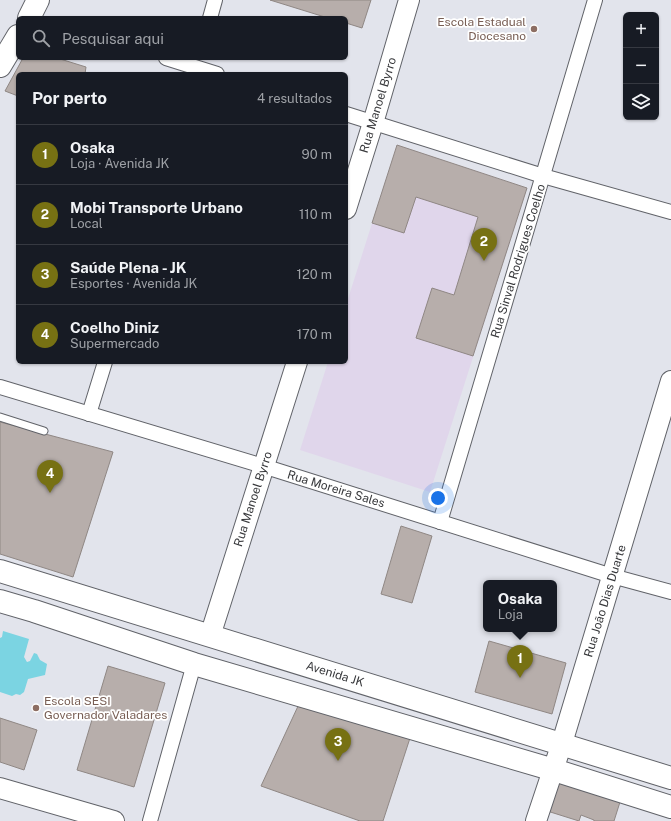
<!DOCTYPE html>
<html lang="pt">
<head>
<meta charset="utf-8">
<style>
  :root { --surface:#171b24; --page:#20242c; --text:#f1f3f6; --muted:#9ea1a6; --line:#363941; --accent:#777113 }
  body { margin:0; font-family:"Public Sans",sans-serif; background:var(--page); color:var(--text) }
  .controls { position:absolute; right:12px; top:12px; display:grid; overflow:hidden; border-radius:6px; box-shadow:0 1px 3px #0004 }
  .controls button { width:36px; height:36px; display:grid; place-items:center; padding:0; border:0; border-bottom:1px solid var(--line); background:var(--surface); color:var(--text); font:20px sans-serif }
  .you { position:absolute; left:438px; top:498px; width:14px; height:14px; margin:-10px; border:3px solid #fff; border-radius:50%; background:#1a73e8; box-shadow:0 0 0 6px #1a73e833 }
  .badge { display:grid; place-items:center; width:26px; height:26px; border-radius:50%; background:var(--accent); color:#fff; font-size:13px; font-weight:700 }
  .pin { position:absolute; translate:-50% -33px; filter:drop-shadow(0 1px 2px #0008) }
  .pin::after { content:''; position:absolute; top:21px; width:14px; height:12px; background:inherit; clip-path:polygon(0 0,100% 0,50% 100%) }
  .popup { position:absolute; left:483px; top:580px; width:74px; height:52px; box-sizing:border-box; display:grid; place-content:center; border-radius:6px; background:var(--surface); filter:drop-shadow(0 1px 3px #0005); font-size:13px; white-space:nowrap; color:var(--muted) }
  .popup b { font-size:15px; color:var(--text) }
  .popup::after { content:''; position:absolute; left:50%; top:100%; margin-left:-8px; border:8px solid transparent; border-top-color:var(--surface) }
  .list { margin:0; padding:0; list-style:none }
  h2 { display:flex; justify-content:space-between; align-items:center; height:52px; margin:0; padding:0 16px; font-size:17px }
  h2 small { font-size:13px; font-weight:400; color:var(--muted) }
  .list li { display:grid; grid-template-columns:26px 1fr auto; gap:12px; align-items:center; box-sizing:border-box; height:60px; padding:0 16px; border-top:1px solid var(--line) }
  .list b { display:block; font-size:15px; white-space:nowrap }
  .list p { margin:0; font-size:13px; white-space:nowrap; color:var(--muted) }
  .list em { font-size:13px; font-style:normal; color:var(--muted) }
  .icon { flex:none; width:22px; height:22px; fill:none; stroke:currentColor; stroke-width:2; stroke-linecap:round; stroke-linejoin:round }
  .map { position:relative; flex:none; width:671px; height:821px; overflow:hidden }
  .search { position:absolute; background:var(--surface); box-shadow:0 1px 3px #0004; left:16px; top:16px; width:332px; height:44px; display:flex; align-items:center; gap:10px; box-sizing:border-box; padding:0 14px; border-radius:6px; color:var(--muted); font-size:15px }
  .panel { position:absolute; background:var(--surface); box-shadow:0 1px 3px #0004; left:16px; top:72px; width:332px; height:292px; border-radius:6px }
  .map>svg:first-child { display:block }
  .industrial { fill:#e0d6eb }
  .water { fill:#7bd4e2 }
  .building { fill:#b7aeab; stroke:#8f8784 }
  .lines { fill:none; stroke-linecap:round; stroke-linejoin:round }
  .lane-casing { stroke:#616369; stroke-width:9 }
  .street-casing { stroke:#616369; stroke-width:16 }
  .secondary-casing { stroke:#616369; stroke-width:22 }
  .primary-casing { stroke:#616369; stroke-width:24 }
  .lane { stroke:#fff; stroke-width:7 }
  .street { stroke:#fff; stroke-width:14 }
  .secondary { stroke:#fff; stroke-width:20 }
  .primary { stroke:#fff; stroke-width:22 }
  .education-dot { fill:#8d6e63; stroke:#fff; stroke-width:1.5 }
  .labels { text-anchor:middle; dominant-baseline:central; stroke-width:3.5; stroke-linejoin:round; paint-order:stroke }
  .education-label { font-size:12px; fill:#785e54; stroke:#fff; text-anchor:end }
  .street-label { font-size:12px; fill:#38393c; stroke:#fff }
</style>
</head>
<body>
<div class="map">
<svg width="671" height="821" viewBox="0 0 671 821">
  <rect width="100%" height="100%" fill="#e2e4ec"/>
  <polygon class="industrial" points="397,145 527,188 430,492 300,450 328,362 346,362 346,305"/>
  <polygon class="water" points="3,631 29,639 24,657 27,662 30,661 34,653 37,654 40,660 47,664 45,675 28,679 24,692 20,695 16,694 12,696 0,692 0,638 2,637"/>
  <g class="building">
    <polygon points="270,0 371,0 362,28 346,23 346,18 328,18"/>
    <polygon points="23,58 57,58 86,67 85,74 18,74 18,96 5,91"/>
    <polygon points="397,145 527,188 473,356 416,338 432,288 454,295 478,217 416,197 404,233 372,223"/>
    <polygon points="0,422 113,452 73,577 0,554"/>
    <polygon points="401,526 432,536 412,603 381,594"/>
    <polygon points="489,641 566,663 552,714 475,692"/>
    <polygon points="108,666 165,683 134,787 77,770"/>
    <polygon points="299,704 411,735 383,821 360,821 261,786"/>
    <polygon points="0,718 37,730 24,770 0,762"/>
    <polygon points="555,773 620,802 614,821 594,821 594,820 581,815 579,821 544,810"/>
  </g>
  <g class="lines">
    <defs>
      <polyline id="lane" points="0,417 44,431"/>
      <g id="street">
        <polyline points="210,18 215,0"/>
        <polyline points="166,58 217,74"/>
        <polyline points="346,114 543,176 671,212"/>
        <polyline points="0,387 263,466 612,576 671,592"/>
        <polyline points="89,414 105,362"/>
        <polyline points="440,522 595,0"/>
        <polyline points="150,821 194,664"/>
      </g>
      <g id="secondary">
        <polyline points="346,209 373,123 409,0"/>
        <polyline points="210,636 297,362"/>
        <polyline points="0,788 114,821"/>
        <polyline points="536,821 562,743 671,381"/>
      </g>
      <g id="primary">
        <polyline points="29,18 38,0"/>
        <polyline points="0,66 18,36"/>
        <polyline points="0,571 671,778"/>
        <polyline points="0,601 34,611 194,664 554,770 671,807"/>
      </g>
    </defs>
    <use href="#lane" class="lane-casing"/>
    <use href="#street" class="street-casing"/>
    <use href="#secondary" class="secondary-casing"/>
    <use href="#primary" class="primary-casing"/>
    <use href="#lane" class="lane"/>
    <use href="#street" class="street"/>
    <use href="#secondary" class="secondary"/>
    <use href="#primary" class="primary"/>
  </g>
  <g class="education-dot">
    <circle cx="534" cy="29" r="4"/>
    <circle cx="36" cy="708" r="4"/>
  </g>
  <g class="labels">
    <g class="education-label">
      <text x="526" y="22">Escola Estadual<tspan x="526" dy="14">Diocesano</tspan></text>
      <text x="44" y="701" text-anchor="start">Escola SESI<tspan x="44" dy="14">Governador Valadares</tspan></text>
    </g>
    <g class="street-label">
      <text transform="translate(378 105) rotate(-73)">Rua Manoel Byrro</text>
      <text transform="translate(518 261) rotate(-73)">Rua Sinval Rodrigues Coelho</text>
      <text transform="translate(336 489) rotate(17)">Rua Moreira Sales</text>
      <text transform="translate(253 499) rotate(-72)">Rua Manoel Byrro</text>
      <text transform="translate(605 601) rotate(-73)">Rua João Dias Duarte</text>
      <text transform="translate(335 674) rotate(17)">Avenida JK</text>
    </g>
  </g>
</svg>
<div class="controls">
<button>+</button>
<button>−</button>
<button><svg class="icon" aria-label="layers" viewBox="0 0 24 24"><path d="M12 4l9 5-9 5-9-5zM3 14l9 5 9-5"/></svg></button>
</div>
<div class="you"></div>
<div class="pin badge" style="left:520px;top:678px">1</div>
<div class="popup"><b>Osaka</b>Loja</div>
<div class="pin badge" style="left:484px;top:261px">2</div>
<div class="pin badge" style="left:338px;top:761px">3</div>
<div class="pin badge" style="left:50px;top:493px">4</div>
<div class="search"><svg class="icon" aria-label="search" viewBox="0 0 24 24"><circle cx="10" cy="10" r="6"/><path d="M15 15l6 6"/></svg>Pesquisar aqui</div>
<section class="panel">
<h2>Por perto<small>4 resultados</small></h2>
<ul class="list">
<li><span class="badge">1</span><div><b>Osaka</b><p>Loja · Avenida JK</p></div><em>90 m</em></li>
<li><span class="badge">2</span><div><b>Mobi Transporte Urbano</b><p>Local</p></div><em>110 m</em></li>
<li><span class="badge">3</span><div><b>Saúde Plena - JK</b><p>Esportes · Avenida JK</p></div><em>120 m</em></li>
<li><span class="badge">4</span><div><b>Coelho Diniz</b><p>Supermercado</p></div><em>170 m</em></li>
</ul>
</section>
</div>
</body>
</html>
